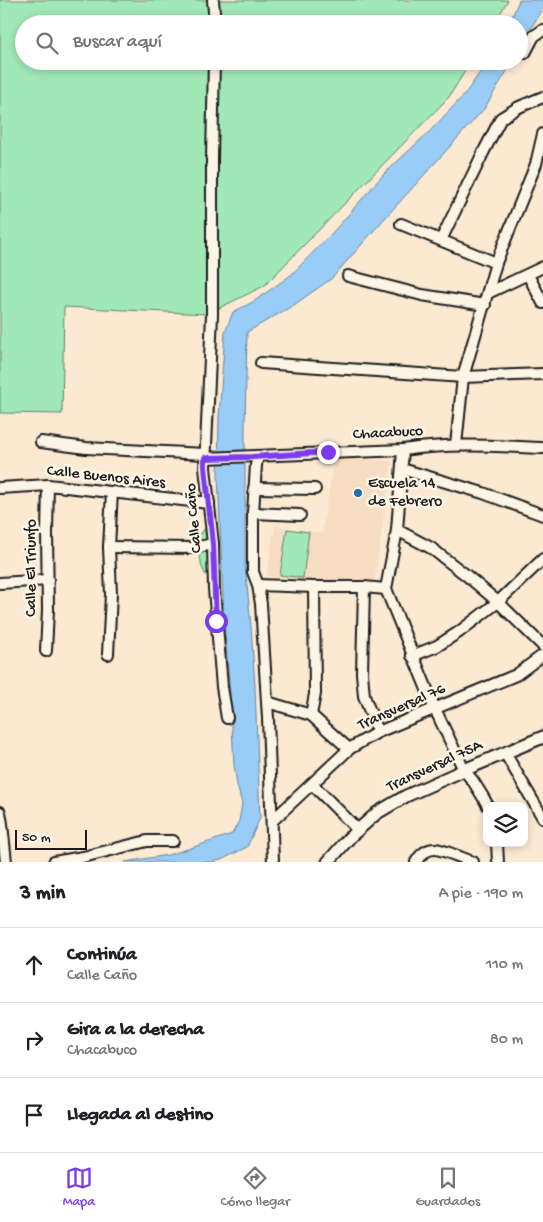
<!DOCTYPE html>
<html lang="es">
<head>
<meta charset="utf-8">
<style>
  :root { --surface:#fff; --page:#f2f2f2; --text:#202124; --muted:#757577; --line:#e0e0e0; --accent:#7c3aed }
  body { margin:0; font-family:"Gochi Hand",sans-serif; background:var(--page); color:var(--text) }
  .controls { position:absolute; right:15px; bottom:15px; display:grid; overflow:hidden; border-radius:10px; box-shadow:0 2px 8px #0003 }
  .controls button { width:45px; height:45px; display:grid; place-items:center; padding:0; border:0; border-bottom:1px solid var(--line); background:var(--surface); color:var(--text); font:25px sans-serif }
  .scale { position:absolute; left:15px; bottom:12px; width:72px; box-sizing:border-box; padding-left:5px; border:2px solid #1c1c1c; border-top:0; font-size:14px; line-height:18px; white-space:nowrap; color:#1c1c1c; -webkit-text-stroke:4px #fcf5e5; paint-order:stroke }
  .stop { position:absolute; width:15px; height:15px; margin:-11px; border:4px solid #7c3aed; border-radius:50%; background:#fff }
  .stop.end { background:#7c3aed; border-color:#fff; box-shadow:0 1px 5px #0008 }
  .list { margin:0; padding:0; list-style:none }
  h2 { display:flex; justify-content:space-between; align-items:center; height:65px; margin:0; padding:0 20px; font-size:21px }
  h2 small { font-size:16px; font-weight:400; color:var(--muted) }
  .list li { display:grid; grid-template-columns:32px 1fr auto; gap:15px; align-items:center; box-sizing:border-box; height:75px; padding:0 20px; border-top:1px solid var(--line) }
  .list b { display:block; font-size:19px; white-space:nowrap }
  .list p { margin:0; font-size:16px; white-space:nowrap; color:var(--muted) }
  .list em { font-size:16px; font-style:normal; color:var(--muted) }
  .icon { flex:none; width:28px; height:28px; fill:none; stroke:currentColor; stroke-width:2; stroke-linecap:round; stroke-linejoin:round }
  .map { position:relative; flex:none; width:543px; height:862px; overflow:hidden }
  .search { position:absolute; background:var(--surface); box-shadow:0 2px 8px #0003; left:15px; right:15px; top:15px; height:55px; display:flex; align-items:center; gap:12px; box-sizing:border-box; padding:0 18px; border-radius:28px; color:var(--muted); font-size:19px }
  .sheet { height:290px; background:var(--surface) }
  nav { display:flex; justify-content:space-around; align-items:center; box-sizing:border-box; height:70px; border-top:1px solid var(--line); background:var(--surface); font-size:14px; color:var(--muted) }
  nav a { display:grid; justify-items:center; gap:2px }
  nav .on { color:var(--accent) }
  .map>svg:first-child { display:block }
  .built { fill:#f6ddc2 }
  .green { fill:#a0e8b6; stroke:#5e8269 }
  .water { fill:#99ccf6; stroke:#67869f }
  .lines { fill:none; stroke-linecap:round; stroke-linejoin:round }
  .minor-casing { stroke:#1c1c1c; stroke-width:14 }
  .tertiary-casing { stroke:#1c1c1c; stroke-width:15 }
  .minor { stroke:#fcf5e5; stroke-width:10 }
  .tertiary { stroke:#fcf5e5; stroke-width:11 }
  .route { stroke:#7c3aed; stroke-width:6 }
  .poi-dot { fill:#1f6fb2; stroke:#fcf5e5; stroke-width:2 }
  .labels { text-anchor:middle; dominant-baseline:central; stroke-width:5; stroke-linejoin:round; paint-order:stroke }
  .street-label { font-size:16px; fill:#1c1c1c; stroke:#fcf5e5 }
  .poi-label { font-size:16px; fill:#1c1c1c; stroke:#fcf5e5; text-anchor:start }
</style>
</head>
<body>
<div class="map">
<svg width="543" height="862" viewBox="0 0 543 862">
  <rect width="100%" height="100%" fill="#fbe9d2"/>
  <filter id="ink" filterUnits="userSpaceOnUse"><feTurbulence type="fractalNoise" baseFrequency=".02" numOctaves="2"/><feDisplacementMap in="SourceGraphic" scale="10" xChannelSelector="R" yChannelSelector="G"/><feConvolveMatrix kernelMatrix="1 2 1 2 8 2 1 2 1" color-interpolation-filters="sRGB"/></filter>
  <g filter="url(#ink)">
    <polygon class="built" points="334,458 392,461 374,584 301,582 267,576 275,526 322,533"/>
    <g class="green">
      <polygon points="0,0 508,0 494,24 24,24 24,61 471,61 449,97 264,286 207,314 64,307 62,414 0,413"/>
      <polygon points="205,528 208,528 206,535 210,541 190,545 191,542 191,536 202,533"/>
      <polygon points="287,529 309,532 303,578 280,575"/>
      <polygon points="197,549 210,549 210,570 207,574 205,574 201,565 201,561"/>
    </g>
    <g class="water">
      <polygon points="519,0 543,0 543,7 519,50 519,24 509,24"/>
      <polygon points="488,61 513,61 484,109 385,218 332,278 294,305 247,332 245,426 245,565 251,626 255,687 260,818 247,847 221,860 211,862 125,862 168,855 191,848 232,834 239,821 242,804 237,785 234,765 231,707 224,621 218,475 219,417 225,332 233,312 253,302 291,275 334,231 383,175 431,130 465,94"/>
    </g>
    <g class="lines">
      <defs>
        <g id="minor">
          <polyline points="213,0 215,24"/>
          <polyline points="525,53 534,36 543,30"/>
          <polyline points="214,61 212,159 212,315 205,467 213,544 214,589 222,687 227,718"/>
          <polyline points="401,224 496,263"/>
          <polyline points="441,240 484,151 501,118 519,107 543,97"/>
          <polyline points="528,275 543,303"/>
          <polyline points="348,276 422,295 485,305"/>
          <polyline points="488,293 543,267"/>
          <polyline points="261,363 463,377 543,374"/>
          <polyline points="41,442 86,448 205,454"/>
          <polyline points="456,445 463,377 496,263 536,164 543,134"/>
          <polyline points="403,450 397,530 386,589 435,709 464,770 473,781 483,797 488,806"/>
          <polyline points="258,456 256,465 253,513 253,572 258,585 261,604 268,718 273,862"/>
          <path d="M205 458 403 450C450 443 496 446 543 448"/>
          <polyline points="402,469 483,493 543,515"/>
          <polyline points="0,488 48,485 209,503"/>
          <polyline points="254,488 315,489"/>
          <polyline points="253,513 300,515"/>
          <polyline points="397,530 431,548 466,575 498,602 543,646"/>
          <polyline points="109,547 194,548 213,544"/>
          <polyline points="0,583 48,580"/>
          <polyline points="258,585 314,587 364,587 386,589"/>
          <polyline points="364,587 362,673 364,696 378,732"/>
          <polyline points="46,651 48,610 47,533 48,485"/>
          <polyline points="108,654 111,594 109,547 112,492"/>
          <polyline points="412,656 437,646 459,632 498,602 543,559"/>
          <polyline points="267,702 311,715 349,749"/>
          <polyline points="311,715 315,694 314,587"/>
          <polyline points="505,753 543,818"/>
          <polyline points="312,784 358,830"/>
          <polyline points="0,812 2,824 6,862"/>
          <polyline points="272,821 349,749 378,732 516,675 543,655"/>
          <polyline points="497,843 498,862"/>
          <polyline points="54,862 83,857 147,841 173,841"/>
          <path d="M416 862C420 855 426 849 435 849 442 849 464 859 473 862"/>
        </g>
        <polyline id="tertiary" points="328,862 350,837 377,813 406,796 464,770 543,737"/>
      </defs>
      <use href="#minor" class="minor-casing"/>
      <use href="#tertiary" class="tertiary-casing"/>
      <use href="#minor" class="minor"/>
      <use href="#tertiary" class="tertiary"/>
    </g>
  </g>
  <g class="lines" filter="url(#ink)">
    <polyline class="route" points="216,621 213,544 205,467 205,458 252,457 328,452"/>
  </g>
  <circle class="poi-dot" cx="358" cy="493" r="5"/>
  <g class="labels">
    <g class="street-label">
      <text transform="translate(388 434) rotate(-3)">Chacabuco</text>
      <text transform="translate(106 478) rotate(6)">Calle Buenos Aires</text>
      <text transform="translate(195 518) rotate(-95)">Calle Caño</text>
      <text transform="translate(32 568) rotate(-90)">Calle El Triunfo</text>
      <text transform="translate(402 708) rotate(-24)">Transversal 76</text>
      <text transform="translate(435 767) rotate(-25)">Transversal 75A</text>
    </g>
    <g class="poi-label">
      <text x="368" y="484">Escuela 14<tspan x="368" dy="18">de Febrero</tspan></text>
    </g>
  </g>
</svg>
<div class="controls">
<button><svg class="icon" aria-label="layers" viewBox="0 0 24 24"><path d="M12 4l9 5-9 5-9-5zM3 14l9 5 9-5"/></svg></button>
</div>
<div class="scale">50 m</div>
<div class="stop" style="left:216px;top:621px"></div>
<div class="stop end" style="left:328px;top:452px"></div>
<div class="search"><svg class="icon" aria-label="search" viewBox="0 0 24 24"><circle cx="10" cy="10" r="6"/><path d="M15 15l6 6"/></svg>Buscar aquí</div>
</div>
<section class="sheet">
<h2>3 min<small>A pie · 190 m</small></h2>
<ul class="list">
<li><svg class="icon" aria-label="ahead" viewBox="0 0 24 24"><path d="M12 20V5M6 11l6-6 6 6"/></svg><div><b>Continúa</b><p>Calle Caño</p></div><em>110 m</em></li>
<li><svg class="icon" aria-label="right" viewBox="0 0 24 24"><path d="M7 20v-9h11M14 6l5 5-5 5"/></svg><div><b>Gira a la derecha</b><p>Chacabuco</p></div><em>80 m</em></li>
<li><svg class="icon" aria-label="arrive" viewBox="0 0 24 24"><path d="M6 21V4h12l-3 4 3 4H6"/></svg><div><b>Llegada al destino</b></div></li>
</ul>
</section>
<nav>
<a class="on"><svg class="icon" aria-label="map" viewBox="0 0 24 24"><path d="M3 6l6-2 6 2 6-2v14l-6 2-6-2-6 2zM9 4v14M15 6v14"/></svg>Mapa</a>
<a><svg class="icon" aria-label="directions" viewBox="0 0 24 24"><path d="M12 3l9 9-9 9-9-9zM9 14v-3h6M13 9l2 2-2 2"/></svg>Cómo llegar</a>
<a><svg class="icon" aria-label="saved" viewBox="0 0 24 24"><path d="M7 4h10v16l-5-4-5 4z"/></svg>Guardados</a>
</nav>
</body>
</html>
